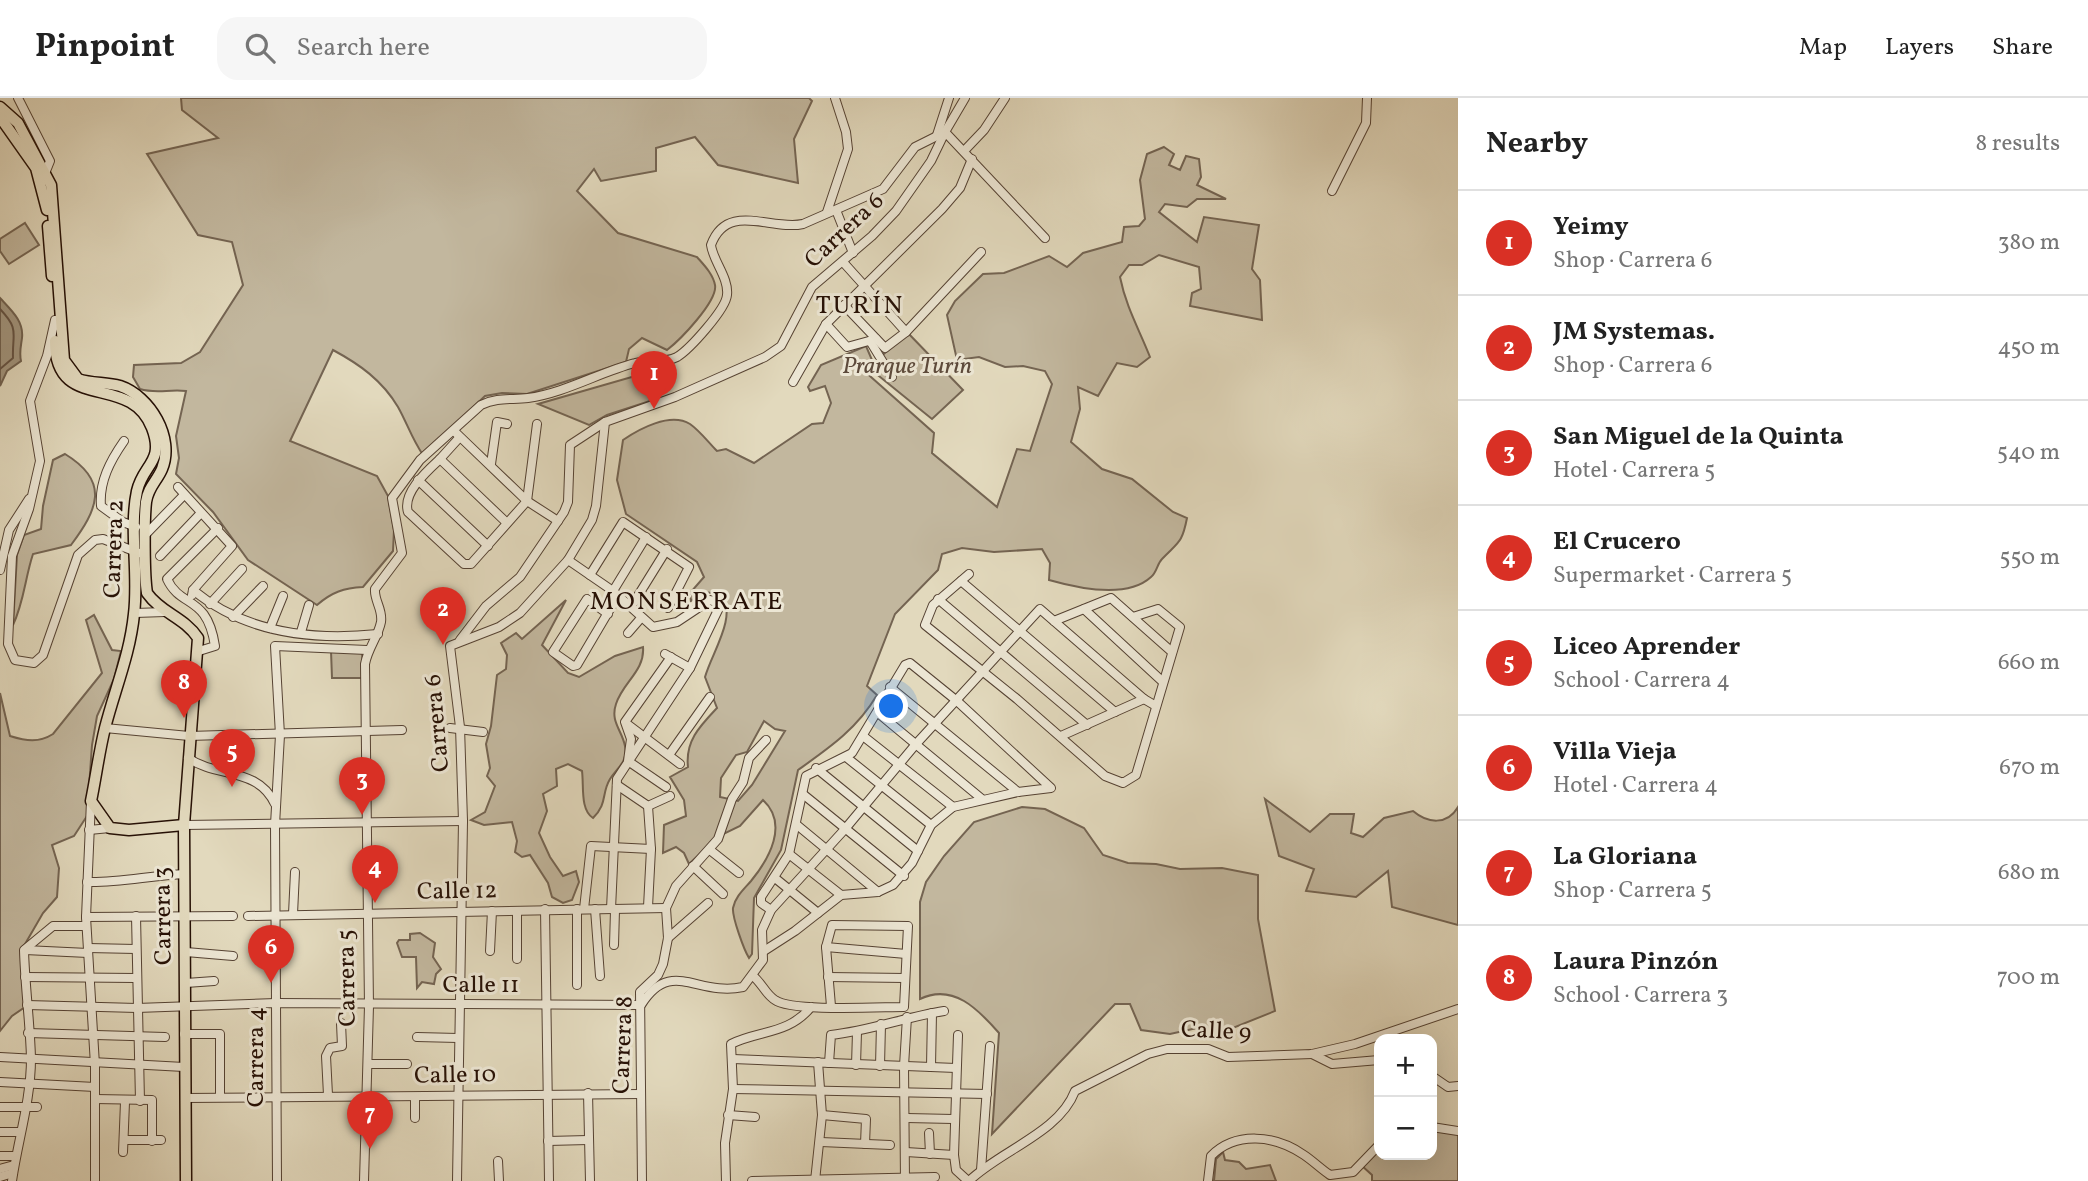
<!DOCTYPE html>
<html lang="en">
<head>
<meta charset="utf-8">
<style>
  :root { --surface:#fff; --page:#f6f6f6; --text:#222; --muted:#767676; --line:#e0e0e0; --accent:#d93025 }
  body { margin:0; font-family:Vollkorn,serif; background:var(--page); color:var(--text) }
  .controls { position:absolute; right:21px; bottom:21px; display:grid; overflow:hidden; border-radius:14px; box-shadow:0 7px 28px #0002 }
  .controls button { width:63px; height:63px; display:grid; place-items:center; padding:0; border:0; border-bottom:2px solid var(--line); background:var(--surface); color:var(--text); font:35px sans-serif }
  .you { position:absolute; left:892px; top:609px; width:24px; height:24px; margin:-18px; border:5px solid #fff; border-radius:50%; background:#1a73e8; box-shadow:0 0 0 10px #1a73e833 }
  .badge { display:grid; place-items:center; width:46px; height:46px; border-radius:50%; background:var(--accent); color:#fff; font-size:23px; font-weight:700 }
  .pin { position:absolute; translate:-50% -58px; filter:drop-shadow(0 2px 4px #0008) }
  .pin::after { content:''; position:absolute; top:37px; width:24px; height:21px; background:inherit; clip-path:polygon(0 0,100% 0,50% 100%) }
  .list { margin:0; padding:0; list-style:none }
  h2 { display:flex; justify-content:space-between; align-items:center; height:91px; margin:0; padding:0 28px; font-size:30px }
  h2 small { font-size:23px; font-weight:400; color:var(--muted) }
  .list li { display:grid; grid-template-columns:46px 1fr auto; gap:21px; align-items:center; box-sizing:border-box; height:105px; padding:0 28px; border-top:2px solid var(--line) }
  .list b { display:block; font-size:26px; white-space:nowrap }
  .list p { margin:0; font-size:23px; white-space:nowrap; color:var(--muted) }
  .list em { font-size:23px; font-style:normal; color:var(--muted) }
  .icon { flex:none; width:38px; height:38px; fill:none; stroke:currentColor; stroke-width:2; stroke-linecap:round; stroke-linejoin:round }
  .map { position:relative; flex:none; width:1458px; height:1083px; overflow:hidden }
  header { display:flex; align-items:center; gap:42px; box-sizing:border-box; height:98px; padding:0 35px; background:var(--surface); border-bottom:2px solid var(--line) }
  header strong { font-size:33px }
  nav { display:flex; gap:38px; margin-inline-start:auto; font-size:24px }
  .search { width:490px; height:63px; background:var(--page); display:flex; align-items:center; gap:18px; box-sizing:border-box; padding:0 24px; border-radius:21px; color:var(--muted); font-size:26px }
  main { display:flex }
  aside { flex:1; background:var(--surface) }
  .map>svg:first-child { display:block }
  .green { fill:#c2b79e; stroke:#746452; stroke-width:2; fill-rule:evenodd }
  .water { fill:#a2957e; stroke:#70604e; stroke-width:2 }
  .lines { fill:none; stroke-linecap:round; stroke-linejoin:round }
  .shore { stroke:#645242; stroke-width:2 }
  .minor-casing { stroke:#554233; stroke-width:10 }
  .major-casing { stroke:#261005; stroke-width:13 }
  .minor { stroke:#ece6d4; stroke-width:8 }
  .major { stroke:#e2d9bd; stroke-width:10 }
  .labels { text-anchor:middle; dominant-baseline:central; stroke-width:6; stroke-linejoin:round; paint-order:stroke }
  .street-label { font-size:24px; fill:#261005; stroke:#ece6d4 }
  .park-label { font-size:24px; font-style:italic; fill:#5d4a3b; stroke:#ece6d4 }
  .neighbourhood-label { font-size:26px; letter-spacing:2px; fill:#261005; stroke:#ece6d4 }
</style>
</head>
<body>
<header>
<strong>Pinpoint</strong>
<div class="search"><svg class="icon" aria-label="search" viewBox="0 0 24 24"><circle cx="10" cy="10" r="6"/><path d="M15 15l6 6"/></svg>Search here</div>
<nav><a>Map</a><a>Layers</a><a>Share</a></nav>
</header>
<main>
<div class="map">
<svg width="1458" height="1083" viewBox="0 0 1458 1083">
  <rect width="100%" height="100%" fill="#e2d9bd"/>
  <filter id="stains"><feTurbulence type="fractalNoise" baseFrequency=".00286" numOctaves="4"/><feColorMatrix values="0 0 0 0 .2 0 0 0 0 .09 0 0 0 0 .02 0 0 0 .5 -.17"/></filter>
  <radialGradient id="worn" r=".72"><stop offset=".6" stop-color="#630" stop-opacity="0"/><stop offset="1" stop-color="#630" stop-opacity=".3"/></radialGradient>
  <g class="green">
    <path d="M181 0H809L812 3 794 41 798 85 718 67 695 39 656 50V73L601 83 594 71 577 93 618 135 697 159C704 167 713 176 715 187 718 203 680 242 667 252L642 240 629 251 626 264 527 296 502 295 485 298 423 357C412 341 407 325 398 309 382 282 359 266 333 252L290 343 377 378 388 398 394 432 393 453 363 489C344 490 332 494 317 507L248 462 213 414 176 376 179 360 176 338 186 293C169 291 156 296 140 291L133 279 134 267 181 265 200 254 243 187 232 144 198 137 147 56 218 40 182 12Z"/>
    <path d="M1164 49 1174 56 1169 67 1180 72 1186 58 1199 61 1201 79 1197 87 1226 101H1197L1187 109 1165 106 1159 114 1197 144 1204 119 1259 127 1252 171 1260 182 1262 222 1190 208 1192 195 1201 191 1199 169 1159 157 1142 167H1129L1120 179C1126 209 1139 231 1150 259L1137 269 1117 265 1098 298 1078 289 1080 311 1071 344 1102 371 1132 381 1173 414 1187 420C1182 446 1178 444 1162 461 1157 466 1157 474 1151 479 1127 501 1077 490 1049 482L1050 465 1042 451 994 454 962 450 942 456 938 472 895 516 867 588 877 597C857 631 829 650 798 672L781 752 754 800 752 856 749 860C744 852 732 819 733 810 735 799 744 791 751 783 769 761 789 726 763 702L740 728 719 738 689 766 684 755 676 749 663 755 664 727 686 718 684 702 670 679 688 669C685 643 700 628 717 610L705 579C712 554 737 520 722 496L703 494 691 503 690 495 704 479 697 464 626 416 617 382 623 342C639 331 670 314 690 326 700 333 709 345 717 353L726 351 754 365 812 326 823 325 831 305 825 288 810 293 808 289 821 267 866 248 872 262 862 271 934 335 932 355 997 409 1017 351 1030 353 1052 286 1045 273 1023 268 1005 269 979 259 957 262 947 217 955 203 983 176 1004 175 1049 158 1067 169 1083 155 1122 144 1124 129 1139 128 1145 121 1140 82 1147 56ZM764 623 775 631 785 633 752 687 738 703 720 699 721 680 736 657 747 654Z"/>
    <polygon points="25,125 39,147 9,166 0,153 0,141"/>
    <polygon points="907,234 963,292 932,321 869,270"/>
    <polygon points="649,274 661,277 649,289 650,303 607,317 589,327 538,306"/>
    <path d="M65 356C111 384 97 412 71 447L33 456C25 480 24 504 13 527L17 457 24 437 41 431 43 408 53 362Z"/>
    <path d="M566 502 542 547 568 575 579 579 615 558 643 549C645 573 623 584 616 606 610 624 622 632 625 648 628 664 617 670 610 681 601 696 608 705 593 720 580 712 584 688 582 673L568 666 556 671 557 688 543 696 547 713 539 735 550 759 563 778 576 773 579 784 572 802 563 805 552 799 548 785 530 757 522 759 515 754 517 743 512 724 484 727 471 722 485 714 495 688 487 678 490 670 486 646 491 628 497 577 506 571 507 557 501 545 516 535 522 541Z"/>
    <path d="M94 517 112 552 121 553 114 581 97 618 92 647 87 718 74 738 52 747 59 770 57 799 43 815 21 853 25 909 12 918 0 933V595L10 638C26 643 39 645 53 636L102 575 86 522Z"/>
    <polygon points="331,553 362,553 363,580 332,580"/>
    <path d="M1265 701 1310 734 1330 716H1354L1351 735 1363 739 1384 720 1413 713C1427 725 1447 728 1458 709V827L1392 809 1388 773 1356 799 1306 793 1314 771 1279 758Z"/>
    <path d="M1022 709 1045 711 1084 730 1103 757 1128 765 1156 766 1180 771 1222 770 1258 777V821L1275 913 1213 938 1197 930 1170 936 1141 932 1130 906H1115L992 1036 999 935C978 911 953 885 920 901V804L926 784 944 758 974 724Z"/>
    <polygon points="420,835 435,845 433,859 441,871 436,876 434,886 422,884 417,890 416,859 402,859 397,845 399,842 410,842 410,836"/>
    <polygon points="1432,1032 1458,1036 1458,1083 1372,1083 1372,1077 1361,1067 1379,1050 1379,1057 1432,1057"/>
    <polygon points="1223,1054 1225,1062 1239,1064 1246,1071 1270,1067 1276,1083 1214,1083 1216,1061"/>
  </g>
  <path class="water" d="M0 200C11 212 24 223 22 240 21 248 19 254 21 263L7 273 0 288Z"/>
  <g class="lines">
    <path class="shore" d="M0 211C20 232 12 235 13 260L0 271"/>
    <defs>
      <g id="minor">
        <polyline points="18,0 50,63 46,73"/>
        <polyline points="937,37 949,0"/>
        <polyline points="964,53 984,32 1005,0"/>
        <polyline points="1332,93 1366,25 1367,0"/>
        <polyline points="836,112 853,155"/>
        <polyline points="827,114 848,51 846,34 835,0"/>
        <polyline points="843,164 906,234"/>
        <polyline points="844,207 885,250 906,234 981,154"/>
        <polyline points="55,222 47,258 30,303 40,363 29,411 12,458 8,546 15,562 34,565 43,557 78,457 95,442 103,441 139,455"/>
        <polyline points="826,226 847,249 876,241"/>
        <polyline points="870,243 892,279"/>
        <polyline points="793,284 826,226 942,111 960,90 972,61"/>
        <polyline points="454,333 527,403 558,423"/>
        <path d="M124 343C110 363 99 384 101 408L123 424 136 429"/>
        <polyline points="440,361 459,340"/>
        <polyline points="491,366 497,324 507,326"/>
        <polyline points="418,382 488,448"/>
        <polyline points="178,389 232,448 193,492 192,497"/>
        <path d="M507 425 440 361C427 373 402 395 408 414L464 466H471L527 403 537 326"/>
        <polyline points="147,435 184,397"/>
        <polyline points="160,458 200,416"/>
        <polyline points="568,462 613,493 653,529 677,524 710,502 718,505 718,512 690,570 617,681 611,811"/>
        <polyline points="0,472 9,432 29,401"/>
        <polyline points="969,476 933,507 925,527 1017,601 1105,678 1123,685 1136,677 1180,529 1158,511 1133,519"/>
        <polyline points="590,477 623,424 689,469 668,510"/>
        <polyline points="961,483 1115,614"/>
        <path d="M193 492C245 535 311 543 378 536"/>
        <polyline points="938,501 1087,627"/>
        <polyline points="210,506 242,471"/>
        <polyline points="631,509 667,451"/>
        <polyline points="1084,511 1163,584"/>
        <polyline points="135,515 165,514"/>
        <polyline points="608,516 587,501 553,554 573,568 577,567 613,506 613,493 646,439"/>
        <polyline points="233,519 263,488"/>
        <polyline points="1054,523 1111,500 1172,554"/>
        <polyline points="270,530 283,498"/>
        <polyline points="301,534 309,507"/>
        <polyline points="628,535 641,520"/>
        <polyline points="460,542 486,508 520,479 564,414 568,404 570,347 605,324"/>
        <path d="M199 553 215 548C207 496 181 511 167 481L218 430"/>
        <polyline points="665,556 690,570"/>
        <polyline points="890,589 1018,694"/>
        <polyline points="878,615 982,701"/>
        <polyline points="627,626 680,666"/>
        <polyline points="105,630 189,638 402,632"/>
        <polyline points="450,630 483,634"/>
        <polyline points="863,638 953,709"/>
        <polyline points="1061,638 1144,601"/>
        <polyline points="669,657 710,599"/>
        <polyline points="846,659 931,727"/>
        <path d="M188 660C217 680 258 669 275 706"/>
        <polyline points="816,670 918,753"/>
        <polyline points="617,687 648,708 670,698"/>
        <polyline points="666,689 628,663 631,641 625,624 671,559"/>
        <polyline points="804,697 904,778"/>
        <polyline points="91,703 86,819 95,967 95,1083"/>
        <polyline points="648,708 651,751 648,809"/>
        <polyline points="184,727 463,723"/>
        <polyline points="797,727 878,794"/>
        <polyline points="89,732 110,730"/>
        <polyline points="710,752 739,775"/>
        <polyline points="789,756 841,797"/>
        <polyline points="693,768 723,796"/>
        <polyline points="775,780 818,815"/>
        <path d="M87 784C120 785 152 777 185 776"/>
        <polyline points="545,811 549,1083"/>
        <polyline points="584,811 591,748 651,751"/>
        <polyline points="595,811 600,878"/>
        <polyline points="517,813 517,861"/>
        <polyline points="293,816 295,774"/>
        <polyline points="136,818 140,1003"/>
        <polyline points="248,818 666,810"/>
        <polyline points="86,819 233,818"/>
        <polyline points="668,840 708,805"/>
        <polyline points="614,847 615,812"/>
        <polyline points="826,849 906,856"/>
        <polyline points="88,850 136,851"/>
        <polyline points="25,852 88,855"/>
        <polyline points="490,853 492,813"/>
        <polyline points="764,853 795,833 841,797 878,794 893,787 912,765 931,727 953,709 1018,694 1051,690 957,603 910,565 905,567 852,655 806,678 789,756 761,799 761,805 771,812"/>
        <polyline points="186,854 233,858"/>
        <path d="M753 878C762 885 766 897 775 902 791 914 880 909 904 909L908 828 832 827 826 849 831 908"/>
        <polyline points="25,879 136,880"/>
        <polyline points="828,879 905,880"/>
        <polyline points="186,885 214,883"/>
        <polyline points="577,887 577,811"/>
        <path d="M27 907 137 910 276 905 641 907C671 859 697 899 743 889L763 862 762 832 771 812 845 731 916 646 1040 511 1144 601 1156 608"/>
        <polyline points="28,935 165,939"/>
        <polyline points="184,936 220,936 220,999"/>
        <polyline points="958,937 954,1057 956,1072 968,1083"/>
        <polyline points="417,939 458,940"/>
        <polyline points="1312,956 1332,966 1379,962"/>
        <polyline points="0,959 184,969"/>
        <polyline points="733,961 956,970"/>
        <path d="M829 965 831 937C869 933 906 919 944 913"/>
        <polyline points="368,966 407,966"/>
        <polyline points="856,967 857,934"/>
        <polyline points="880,968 881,926"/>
        <polyline points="931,969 932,915"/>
        <polyline points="1432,978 1448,989 1458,988"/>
        <polyline points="0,984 95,989"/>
        <polyline points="733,991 987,996"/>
        <polyline points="588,995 590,1083"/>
        <polyline points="328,997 326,958 330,950 342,948 341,925"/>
        <polyline points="185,1000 641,996"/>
        <polyline points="95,1001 152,1002 152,1043"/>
        <polyline points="0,1009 37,1009"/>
        <polyline points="728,1017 755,1019"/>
        <polyline points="822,1017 866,1021 865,1046"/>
        <polyline points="415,1020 415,999"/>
        <polyline points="907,1020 953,1021"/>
        <polyline points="1432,1029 1458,1033"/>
        <polyline points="0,1034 19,1034"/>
        <polyline points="929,1035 930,1056"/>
        <polyline points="124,1042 161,1042"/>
        <polyline points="548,1043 588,1042"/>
        <polyline points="821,1044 890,1047"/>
        <polyline points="123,1054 125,1004"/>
        <polyline points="906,1054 954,1057"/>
        <polyline points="0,1058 14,1058"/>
        <polyline points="498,1063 499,1083"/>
        <polyline points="0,1071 14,1067"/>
        <polyline points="981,1072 990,948"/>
        <polyline points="0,1079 13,1075"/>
        <path d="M12 1083C18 1042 31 1002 31 960 30 924 25 888 24 852L53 828H86"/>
        <polyline points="277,1083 275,727 280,637 275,548 367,552"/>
        <path d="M364 1083 369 908 365 566C368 550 378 539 381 524 383 511 374 503 375 491L402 455 392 400 420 362 481 307C497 299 512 302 528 300 565 295 600 274 635 265 649 261 664 266 677 259 690 251 726 211 727 197 729 180 713 163 711 147 727 103 771 133 803 126L883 91 915 49 945 34 965 0"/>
        <polyline points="457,1083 463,723 460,629 450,548 499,529 520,515 568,462 592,422 596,408 605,324 675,299 765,259 781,248 812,189 872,138 896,113 931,63 945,34 1045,140"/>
        <polyline points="642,1083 640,894 658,877 663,866 668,840 666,810 676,788 718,741 732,701 743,684 749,660 766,642"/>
        <path d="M726 1083 725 1045 733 991 731 946C759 932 788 937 811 909"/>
        <polyline points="752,1083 935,1079"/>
        <polyline points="815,1083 822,1017 818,964"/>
        <polyline points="905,1083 904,968 907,919"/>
        <path d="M969 1083C1001 1052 1059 1035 1075 993L1148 956 1167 951H1208L1228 959 1312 956 1355 946 1458 911"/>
        <path d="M1208 1083 1211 1058C1236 1033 1275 1037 1304 1057 1313 1063 1321 1071 1330 1077L1353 1074 1379 1047"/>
      </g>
      <g id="major">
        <path d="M0 9 18 25 51 87 64 262 78 281C92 286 106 284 120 288 150 298 175 340 162 371 157 383 148 389 146 404 144 422 144 477 147 495 161 515 184 519 198 540L184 727 186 1083"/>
        <polyline points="0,19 36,70 47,112"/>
        <polyline points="48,128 52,178"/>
        <path d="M55 243C55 317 130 273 152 330 165 364 143 366 137 393 129 431 139 477 134 516 130 556 115 591 105 630 99 654 96 679 91 703L110 730 129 732 184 727"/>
      </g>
    </defs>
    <use href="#minor" class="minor-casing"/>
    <use href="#major" class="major-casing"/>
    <use href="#minor" class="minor"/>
    <use href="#major" class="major"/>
  </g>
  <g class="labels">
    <g class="street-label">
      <text transform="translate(845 133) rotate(-43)">Carrera 6</text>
      <text transform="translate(115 451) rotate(-88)">Carrera 2</text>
      <text transform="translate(438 625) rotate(-95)">Carrera 6</text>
      <text transform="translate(457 794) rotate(-1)">Calle 12</text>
      <text transform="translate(164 818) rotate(-91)">Carrera 3</text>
      <text transform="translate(348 880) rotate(-91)">Carrera 5</text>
      <text x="481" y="888">Calle 11</text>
      <text transform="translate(1216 934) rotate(3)">Calle 9</text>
      <text transform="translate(624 947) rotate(-88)">Carrera 8</text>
      <text transform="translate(257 959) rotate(-90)">Carrera 4</text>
      <text transform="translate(455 978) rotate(-1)">Calle 10</text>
    </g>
    <g class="park-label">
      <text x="907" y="269">Prarque Turín</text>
    </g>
    <g class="neighbourhood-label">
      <text x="860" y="208">TURÍN</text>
      <text x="687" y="504">MONSERRATE</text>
    </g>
  </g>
  <rect width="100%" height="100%" filter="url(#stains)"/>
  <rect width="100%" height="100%" fill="url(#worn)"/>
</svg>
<div class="controls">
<button>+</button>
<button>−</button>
</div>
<div class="you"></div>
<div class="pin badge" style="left:654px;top:311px">1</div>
<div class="pin badge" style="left:443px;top:547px">2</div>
<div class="pin badge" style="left:362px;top:717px">3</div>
<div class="pin badge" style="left:375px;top:805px">4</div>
<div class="pin badge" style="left:232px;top:689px">5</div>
<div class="pin badge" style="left:271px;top:885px">6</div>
<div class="pin badge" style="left:370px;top:1051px">7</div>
<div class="pin badge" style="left:184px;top:620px">8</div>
</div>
<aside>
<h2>Nearby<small>8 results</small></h2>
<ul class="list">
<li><span class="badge">1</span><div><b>Yeimy</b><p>Shop · Carrera 6</p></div><em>380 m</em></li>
<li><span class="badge">2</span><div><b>JM Systemas.</b><p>Shop · Carrera 6</p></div><em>450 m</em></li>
<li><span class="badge">3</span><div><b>San Miguel de la Quinta</b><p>Hotel · Carrera 5</p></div><em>540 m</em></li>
<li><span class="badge">4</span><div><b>El Crucero</b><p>Supermarket · Carrera 5</p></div><em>550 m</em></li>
<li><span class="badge">5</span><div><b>Liceo Aprender</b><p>School · Carrera 4</p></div><em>660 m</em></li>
<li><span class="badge">6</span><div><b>Villa Vieja</b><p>Hotel · Carrera 4</p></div><em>670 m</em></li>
<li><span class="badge">7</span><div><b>La Gloriana</b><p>Shop · Carrera 5</p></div><em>680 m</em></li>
<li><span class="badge">8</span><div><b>Laura Pinzón</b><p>School · Carrera 3</p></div><em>700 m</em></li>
</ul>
</aside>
</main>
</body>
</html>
